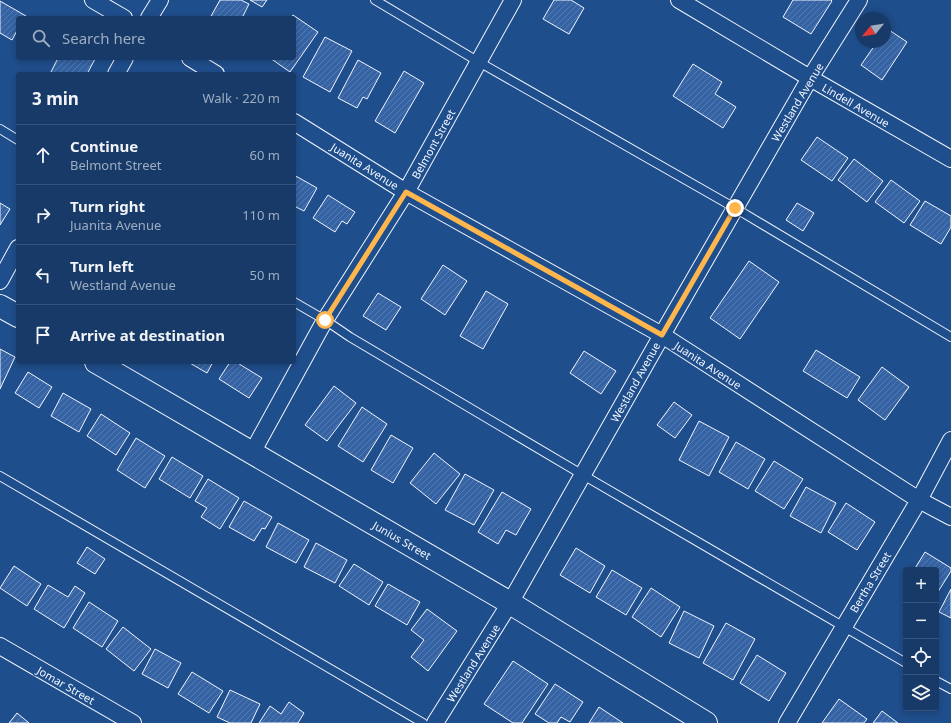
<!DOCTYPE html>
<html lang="en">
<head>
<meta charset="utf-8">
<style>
  :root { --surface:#173a69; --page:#20416f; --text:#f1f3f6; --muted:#9eadc0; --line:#36547d }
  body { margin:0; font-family:"Noto Sans",sans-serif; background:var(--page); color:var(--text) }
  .controls { position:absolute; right:12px; bottom:12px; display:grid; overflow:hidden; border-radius:4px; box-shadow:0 2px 6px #0003 }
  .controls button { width:36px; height:36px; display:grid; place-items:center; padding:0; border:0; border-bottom:1px solid var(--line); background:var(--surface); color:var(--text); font:20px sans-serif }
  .compass { position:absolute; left:855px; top:12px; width:36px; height:36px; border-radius:50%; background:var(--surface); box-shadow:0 2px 6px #0003; rotate:240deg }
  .stop { position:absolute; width:12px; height:12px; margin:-9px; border:3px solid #ffb74d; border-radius:50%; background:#fff }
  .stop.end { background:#ffb74d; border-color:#fff; box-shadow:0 1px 4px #0008 }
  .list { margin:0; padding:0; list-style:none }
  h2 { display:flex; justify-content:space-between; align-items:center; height:52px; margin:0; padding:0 16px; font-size:17px }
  h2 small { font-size:13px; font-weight:400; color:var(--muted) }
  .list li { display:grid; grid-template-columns:26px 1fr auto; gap:12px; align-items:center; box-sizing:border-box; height:60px; padding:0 16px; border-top:1px solid var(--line) }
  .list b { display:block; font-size:15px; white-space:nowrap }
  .list p { margin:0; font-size:13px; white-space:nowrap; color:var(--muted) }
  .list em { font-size:13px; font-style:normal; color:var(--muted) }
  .icon { flex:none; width:22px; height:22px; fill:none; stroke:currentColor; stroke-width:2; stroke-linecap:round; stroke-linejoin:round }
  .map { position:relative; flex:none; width:951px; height:723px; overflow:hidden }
  .search { position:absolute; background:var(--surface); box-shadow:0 2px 6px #0003; left:16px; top:16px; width:280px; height:44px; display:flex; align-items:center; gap:10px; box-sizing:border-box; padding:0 14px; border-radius:4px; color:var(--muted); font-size:15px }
  .panel { position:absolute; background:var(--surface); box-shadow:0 2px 6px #0003; left:16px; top:72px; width:280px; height:292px; border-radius:4px }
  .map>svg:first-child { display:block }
  .building { fill:url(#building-hatch); stroke:#f2f6ff }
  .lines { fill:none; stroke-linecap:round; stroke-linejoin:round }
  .lane-casing { stroke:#f2f6ff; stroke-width:10 }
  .street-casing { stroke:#f2f6ff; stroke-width:18 }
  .secondary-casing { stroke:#f2f6ff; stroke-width:24 }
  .lane { stroke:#1f4e8c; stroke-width:8 }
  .street { stroke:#1f4e8c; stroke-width:16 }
  .secondary { stroke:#1f4e8c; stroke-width:22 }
  .route { stroke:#ffb74d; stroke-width:5 }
  .labels { text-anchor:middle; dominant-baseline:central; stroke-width:3; stroke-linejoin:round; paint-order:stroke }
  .street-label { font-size:11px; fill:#f2f6ff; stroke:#1f4e8c }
</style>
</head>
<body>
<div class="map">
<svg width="951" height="723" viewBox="0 0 951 723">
  <defs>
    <pattern id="building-hatch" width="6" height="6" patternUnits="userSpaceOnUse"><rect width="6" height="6" fill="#3563a3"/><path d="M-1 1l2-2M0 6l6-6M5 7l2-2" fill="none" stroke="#537ab1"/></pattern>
  </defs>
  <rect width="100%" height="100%" fill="#1f4e8c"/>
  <g class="building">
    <polygon points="220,0 241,0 249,4 242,18 210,18"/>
    <polygon points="250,0 267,0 262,7"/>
    <polygon points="554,0 571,0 584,8 569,34 543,19"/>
    <polygon points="793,0 831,0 832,1 811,34 783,17"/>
    <polygon points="0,1 26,16 25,18 18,18 18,29 12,40 0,33"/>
    <polygon points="293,15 318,32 290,72 270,58 294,58 294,18 291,18"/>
    <polygon points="886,28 907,42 882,80 861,65 877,42 885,42 885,30"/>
    <polygon points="325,37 352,51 330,92 303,77"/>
    <polygon points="58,58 92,58 95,59 87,74 50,74"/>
    <polygon points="358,60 381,73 367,99 363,97 357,108 338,98"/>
    <polygon points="693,64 722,82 715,94 736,107 723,128 673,96"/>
    <polygon points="404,71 424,83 395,133 375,121"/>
    <polygon points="817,137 848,158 832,181 801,160"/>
    <polygon points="854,159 883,181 867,202 838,180"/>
    <polygon points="294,175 317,188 304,211 294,206"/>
    <polygon points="891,180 920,201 904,223 875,202"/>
    <polygon points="328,195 355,212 347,224 342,221 335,232 313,218"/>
    <polygon points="925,201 951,216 951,227 941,244 910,225"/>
    <polygon points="0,203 10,209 0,225"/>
    <polygon points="797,203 814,213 803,231 786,220"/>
    <polygon points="749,261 779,282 740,339 710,318"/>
    <polygon points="443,265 467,281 445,315 421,299"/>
    <polygon points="486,291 508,304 483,349 460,336"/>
    <polygon points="378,293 401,307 386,330 363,316"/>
    <polygon points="0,349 15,357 0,389"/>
    <polygon points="816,350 860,377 847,398 803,371"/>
    <polygon points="584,351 616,371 601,394 570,373"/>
    <polygon points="188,362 213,362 207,373"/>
    <polygon points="230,362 236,362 262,378 249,398 219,379"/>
    <polygon points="882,367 909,387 885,420 858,400"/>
    <polygon points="28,372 52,387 39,408 15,393"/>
    <polygon points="334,386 356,403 327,441 305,425"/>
    <polygon points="63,393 91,409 79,432 51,416"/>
    <polygon points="674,402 692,415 675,438 657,425"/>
    <polygon points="362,407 387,424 363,462 338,446"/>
    <polygon points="101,414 130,433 116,455 87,436"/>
    <polygon points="699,421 729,437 709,476 679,460"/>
    <polygon points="391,435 413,448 393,483 371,470"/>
    <polygon points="136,438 165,456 145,488 117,470"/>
    <polygon points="736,442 765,459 748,489 719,472"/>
    <polygon points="434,453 460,474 436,504 410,483"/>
    <polygon points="172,457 203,476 190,498 159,479"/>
    <polygon points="774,461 803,479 784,509 755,491"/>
    <polygon points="465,474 494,490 474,525 445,510"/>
    <polygon points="208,479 239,498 220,529 201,517 207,508 195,501"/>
    <polygon points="806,487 836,503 821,533 790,516"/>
    <polygon points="502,492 531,509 516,535 506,530 498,544 478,532"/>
    <polygon points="244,501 272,517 265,529 262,528 254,541 229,527"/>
    <polygon points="846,503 875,522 857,550 828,532"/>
    <polygon points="278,523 309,540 296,563 266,547"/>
    <polygon points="316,543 347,560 335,583 304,567"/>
    <polygon points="87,547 105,559 95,574 77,563"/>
    <polygon points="576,548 605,566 590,593 560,575"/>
    <polygon points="925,552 951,568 951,571 936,595 936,570 914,570"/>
    <polygon points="354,564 383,582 369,605 339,586"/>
    <polygon points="14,566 41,584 27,606 0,588"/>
    <polygon points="612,570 642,588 626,615 596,597"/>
    <polygon points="388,584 420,602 407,625 375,606"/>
    <polygon points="48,585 68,597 75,586 85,593 64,628 34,609"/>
    <polygon points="651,588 680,607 661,637 632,617"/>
    <polygon points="951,589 951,618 939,612"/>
    <polygon points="89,602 118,621 102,647 73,628"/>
    <polygon points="427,609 457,631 428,671 411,657 424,640 411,630"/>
    <polygon points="684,611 714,626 699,658 669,643"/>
    <polygon points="726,623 755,639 733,680 703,663"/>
    <polygon points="123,627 151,649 134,671 106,649"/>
    <polygon points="155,649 181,663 168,688 142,674"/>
    <polygon points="757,655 786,673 769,701 740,683"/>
    <polygon points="513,661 548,684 522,723 513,723 484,704"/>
    <polygon points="192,672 223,691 209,713 178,694"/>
    <polygon points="555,684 583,702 570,722 561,717 557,723 549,723 535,714"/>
    <polygon points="230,690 260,704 251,723 230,723 217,717"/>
    <polygon points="839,699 867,719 864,723 822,723"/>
    <polygon points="289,702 304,713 298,723 259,723 270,706 281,714"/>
    <polygon points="599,707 623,723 589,723"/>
    <polygon points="882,711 898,723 873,723"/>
    <polygon points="17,713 29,723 9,723"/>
  </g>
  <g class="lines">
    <defs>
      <g id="lane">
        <polyline points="375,0 479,62 735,208 951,337"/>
        <polyline points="0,129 18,140"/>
        <polyline points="294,302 325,320 350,337 583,475 906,663"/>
        <polyline points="0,476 423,723"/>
        <polyline points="936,681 951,689"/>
      </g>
      <g id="street">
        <polyline points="93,0 124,18"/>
        <polyline points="679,0 810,78 951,159"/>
        <polyline points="149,18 160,0"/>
        <polyline points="190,58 216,74"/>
        <polyline points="116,74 125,58"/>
        <polyline points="294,122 406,192 662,335 919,500 951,517"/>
        <polyline points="0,281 18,248"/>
        <polyline points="252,453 325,320 406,192 513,0"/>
        <polyline points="0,646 133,723"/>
        <polyline points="435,723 510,603 662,335 810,78 859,0"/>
        <polyline points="787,723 919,500 951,440"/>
      </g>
      <g id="secondary">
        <polyline points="0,306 18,316"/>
        <polyline points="96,362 510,603 706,723"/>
      </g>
    </defs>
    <use href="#lane" class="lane-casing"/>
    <use href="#street" class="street-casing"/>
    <use href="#secondary" class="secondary-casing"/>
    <use href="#lane" class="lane"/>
    <use href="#street" class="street"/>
    <use href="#secondary" class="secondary"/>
  </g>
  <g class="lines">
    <polyline class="route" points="325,320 406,192 662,335 735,208"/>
  </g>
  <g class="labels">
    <g class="street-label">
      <text transform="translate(797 102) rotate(-59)">Westland Avenue</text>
      <text transform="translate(856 105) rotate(30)">Lindell Avenue</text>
      <text transform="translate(433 144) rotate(-61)">Belmont Street</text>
      <text transform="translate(365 166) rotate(32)">Juanita Avenue</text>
      <text transform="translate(708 365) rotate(33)">Juanita Avenue</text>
      <text transform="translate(635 382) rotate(-61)">Westland Avenue</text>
      <text transform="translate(402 540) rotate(30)">Junius Street</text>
      <text transform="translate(870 582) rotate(-59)">Bertha Street</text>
      <text transform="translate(473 663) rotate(-58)">Westland Avenue</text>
      <text transform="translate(66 685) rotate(30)">Jomar Street</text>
    </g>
  </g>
</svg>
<div class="controls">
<button>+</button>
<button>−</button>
<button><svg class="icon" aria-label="locate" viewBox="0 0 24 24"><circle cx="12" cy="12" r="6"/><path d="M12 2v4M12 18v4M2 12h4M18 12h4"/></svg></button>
<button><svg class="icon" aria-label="layers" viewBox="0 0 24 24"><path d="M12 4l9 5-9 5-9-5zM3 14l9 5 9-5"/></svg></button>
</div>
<svg class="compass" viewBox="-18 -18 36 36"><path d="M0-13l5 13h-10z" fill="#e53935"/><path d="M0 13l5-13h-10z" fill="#9eadc0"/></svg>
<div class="stop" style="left:325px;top:320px"></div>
<div class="stop end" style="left:735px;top:208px"></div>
<div class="search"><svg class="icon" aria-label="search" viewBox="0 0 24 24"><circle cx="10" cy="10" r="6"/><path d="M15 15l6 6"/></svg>Search here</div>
<section class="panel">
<h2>3 min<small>Walk · 220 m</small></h2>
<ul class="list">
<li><svg class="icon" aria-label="ahead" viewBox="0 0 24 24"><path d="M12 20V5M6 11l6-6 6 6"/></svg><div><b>Continue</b><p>Belmont Street</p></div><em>60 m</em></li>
<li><svg class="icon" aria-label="right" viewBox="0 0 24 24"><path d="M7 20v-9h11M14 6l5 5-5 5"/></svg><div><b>Turn right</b><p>Juanita Avenue</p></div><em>110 m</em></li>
<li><svg class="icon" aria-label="left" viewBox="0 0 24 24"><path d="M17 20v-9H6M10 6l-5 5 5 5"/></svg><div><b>Turn left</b><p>Westland Avenue</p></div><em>50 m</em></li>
<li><svg class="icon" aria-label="arrive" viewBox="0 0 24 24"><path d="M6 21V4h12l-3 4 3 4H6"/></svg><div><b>Arrive at destination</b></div></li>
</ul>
</section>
</div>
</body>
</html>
